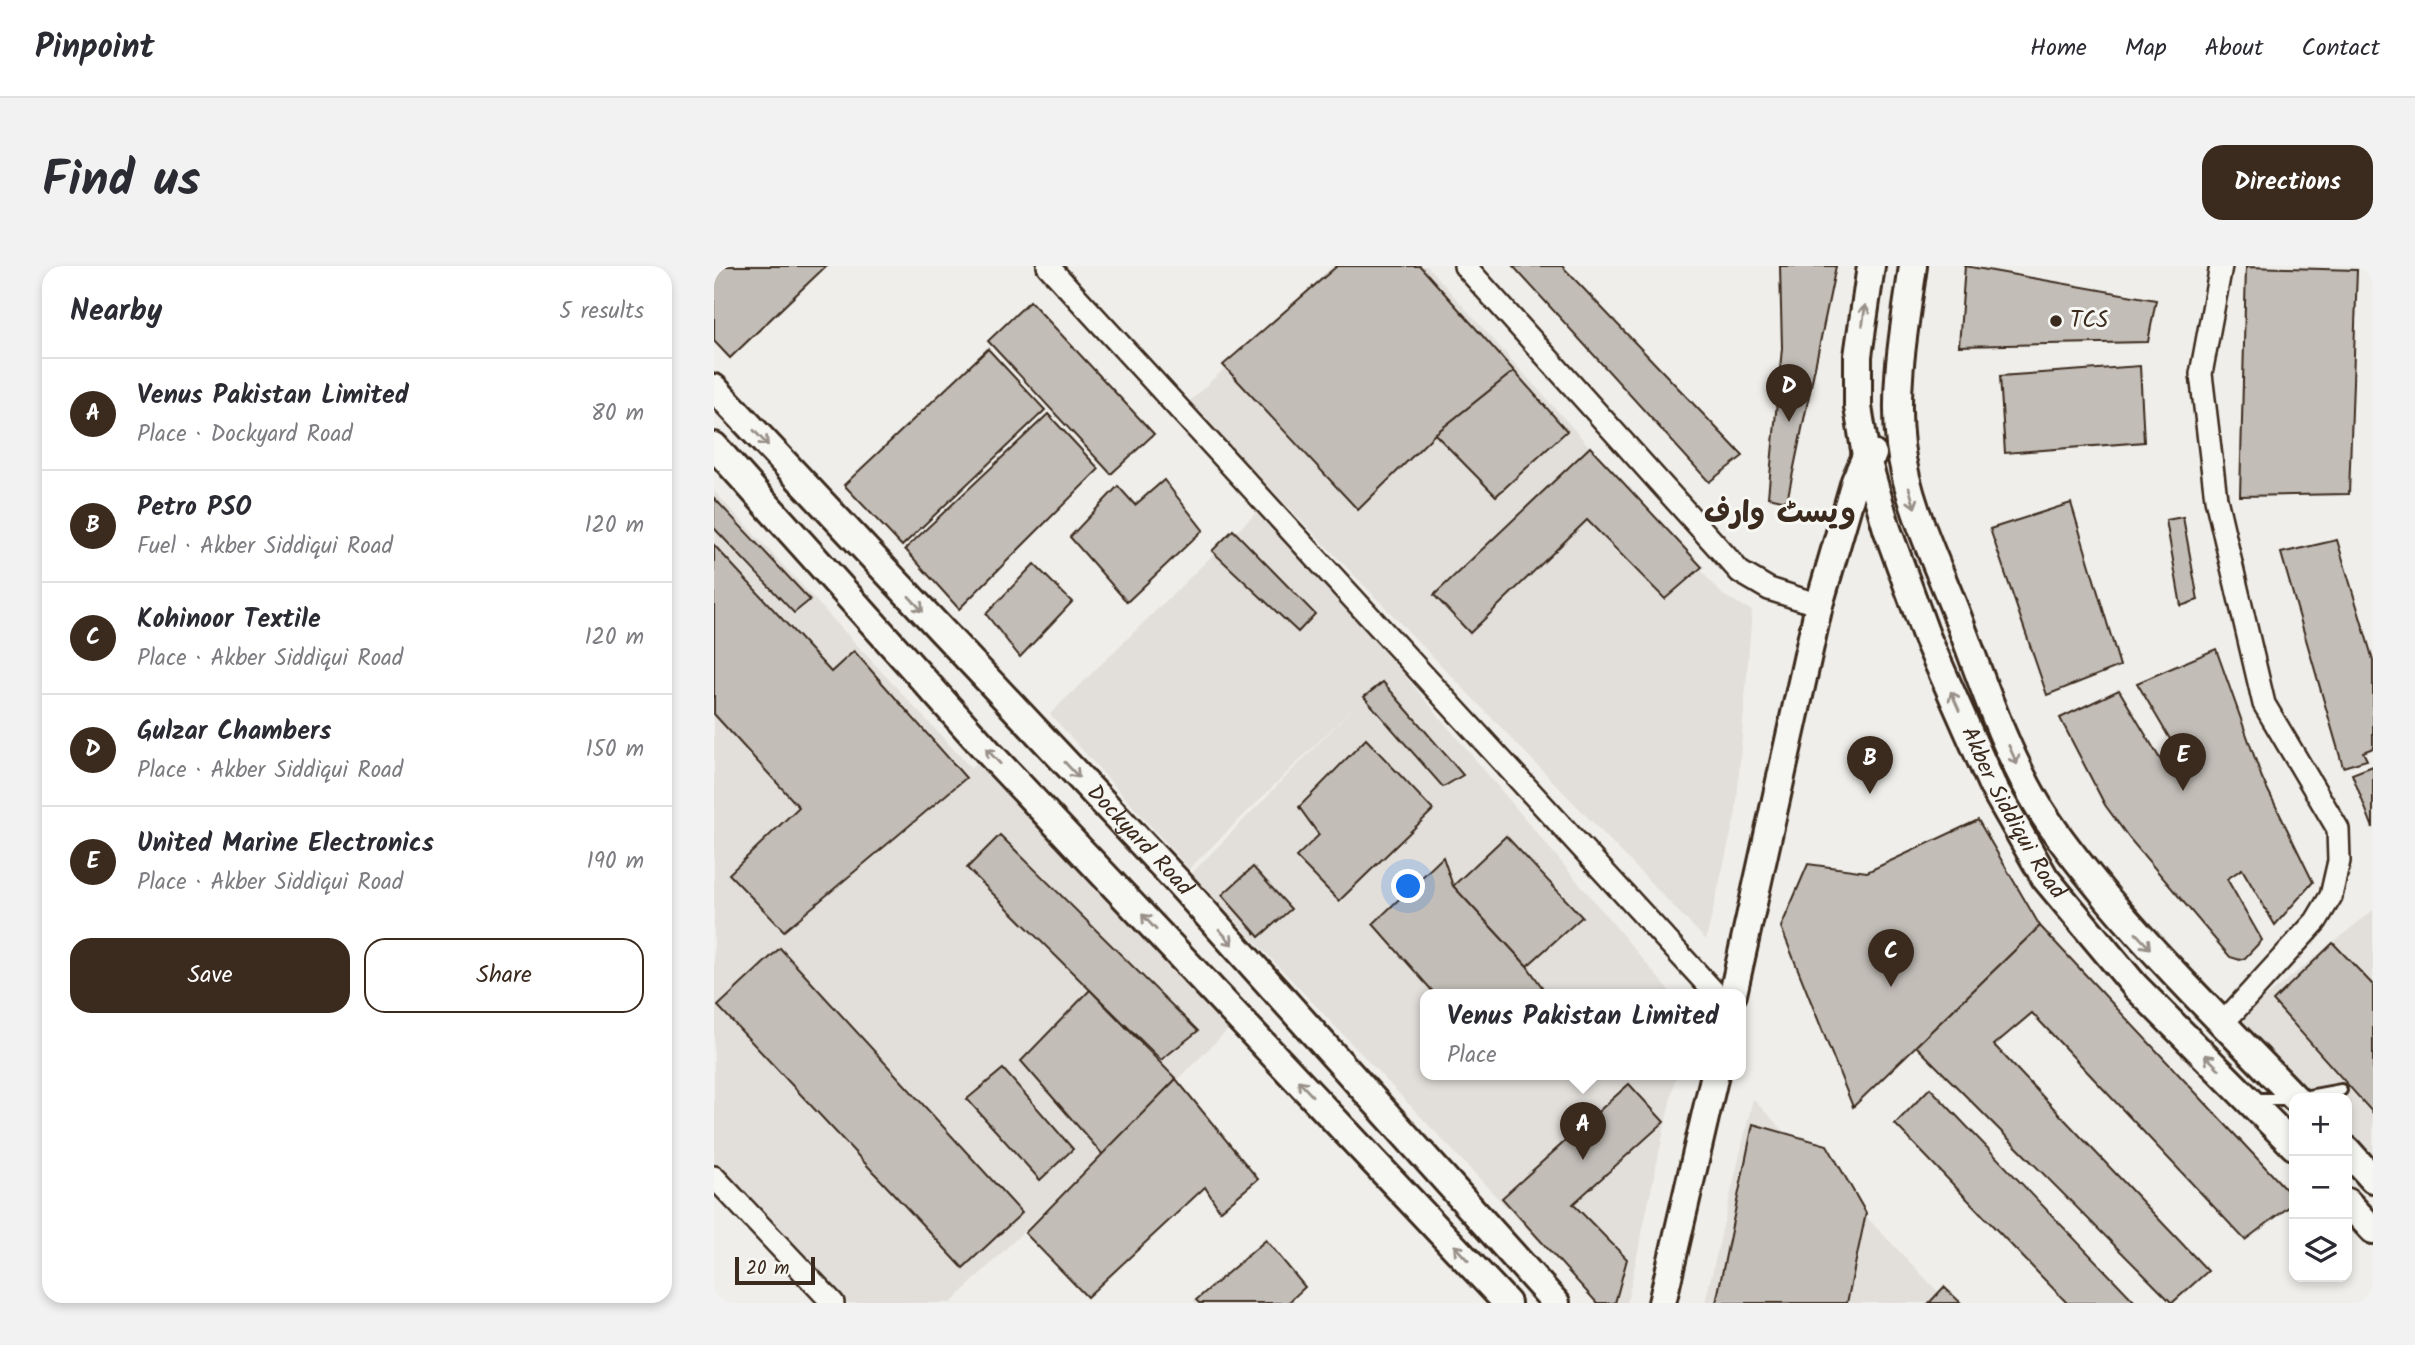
<!DOCTYPE html>
<html lang="en">
<head>
<meta charset="utf-8">
<style>
  :root { --surface:#fff; --page:#f2f2f3; --text:#2b2b33; --muted:#7c7c81; --line:#e1e1e2; --accent:#3b2a1e }
  body { margin:0; font-family:Kalam,"Playpen Sans Arabic",sans-serif; background:var(--page); color:var(--text) }
  .controls { position:absolute; right:21px; bottom:21px; display:grid; overflow:hidden; border-radius:14px; box-shadow:0 4px 10px #0003 }
  .controls button { width:63px; height:63px; display:grid; place-items:center; padding:0; border:0; border-bottom:2px solid var(--line); background:var(--surface); color:var(--text); font:35px sans-serif }
  .scale { position:absolute; left:21px; bottom:18px; width:80px; box-sizing:border-box; padding-left:7px; border:4px solid #3b2a1e; border-top:0; font-size:19px; line-height:24px; white-space:nowrap; color:#3b2a1e; -webkit-text-stroke:5px #f6f6f2; paint-order:stroke }
  .you { position:absolute; left:695px; top:621px; width:24px; height:24px; margin:-18px; border:5px solid #fff; border-radius:50%; background:#1a73e8; box-shadow:0 0 0 10px #1a73e833 }
  .badge { display:grid; place-items:center; width:46px; height:46px; border-radius:50%; background:var(--accent); color:#fff; font-size:23px; font-weight:700 }
  .pin { position:absolute; translate:-50% -58px; filter:drop-shadow(0 2px 4px #0008) }
  .pin::after { content:''; position:absolute; top:37px; width:24px; height:21px; background:inherit; clip-path:polygon(0 0,100% 0,50% 100%) }
  .popup { position:absolute; left:706px; top:723px; width:326px; height:91px; box-sizing:border-box; display:grid; place-content:center; border-radius:14px; background:var(--surface); filter:drop-shadow(0 2px 5px #0005); font-size:23px; white-space:nowrap; color:var(--muted) }
  .popup b { font-size:26px; color:var(--text) }
  .popup::after { content:''; position:absolute; left:50%; top:100%; margin-left:-14px; border:14px solid transparent; border-top-color:var(--surface) }
  .list { margin:0; padding:0; list-style:none }
  h2 { display:flex; justify-content:space-between; align-items:center; height:91px; margin:0; padding:0 28px; font-size:30px }
  h2 small { font-size:23px; font-weight:400; color:var(--muted) }
  .list li { display:grid; grid-template-columns:46px 1fr auto; gap:21px; align-items:center; box-sizing:border-box; height:112px; padding:0 28px; border-top:2px solid var(--line) }
  .list b { display:block; font-size:26px; white-space:nowrap }
  .list p { margin:0; font-size:23px; white-space:nowrap; color:var(--muted) }
  .list em { font-size:23px; font-style:normal; color:var(--muted) }
  .actions { display:flex; gap:14px; padding:21px 28px }
  .actions a { flex:1; padding:16px 0; border:2px solid var(--accent); border-radius:21px; text-align:center; font-size:24px; color:var(--accent) }
  .actions .main { background:var(--accent); color:#fff }
  .icon { flex:none; width:38px; height:38px; fill:none; stroke:currentColor; stroke-width:2; stroke-linecap:round; stroke-linejoin:round }
  .map { position:relative; flex:none; width:1659px; height:1037px; overflow:hidden; border-radius:21px }
  header { display:flex; align-items:center; gap:42px; box-sizing:border-box; height:98px; padding:0 35px; background:var(--surface); border-bottom:2px solid var(--line) }
  header strong { font-size:33px }
  nav { display:flex; gap:38px; margin-inline-start:auto; font-size:24px }
  .intro { display:flex; align-items:center; justify-content:space-between; box-sizing:border-box; height:168px; padding:0 42px }
  h1 { margin:0; font-size:49px }
  .button { padding:18px 32px; border-radius:21px; background:var(--accent); color:#fff; font-size:24px; font-weight:700 }
  main { display:flex; gap:42px; padding:0 42px }
  aside { flex:1; background:var(--surface); border-radius:21px; box-shadow:0 4px 10px #0003 }
  .map>svg:first-child { display:block }
  .built { fill:#e2dfdb }
  .building { fill:#c2bdb7; stroke:#3b2a1e; stroke-width:2 }
  .lines { fill:none; stroke-linecap:round; stroke-linejoin:round }
  .service-casing { stroke:#3b2a1e; stroke-width:16 }
  .minor-casing { stroke:#3b2a1e; stroke-width:26 }
  .tertiary-casing { stroke:#3b2a1e; stroke-width:32 }
  .service { stroke:#f6f6f2; stroke-width:10 }
  .minor { stroke:#f6f6f2; stroke-width:21 }
  .tertiary { stroke:#f6f6f2; stroke-width:26 }
  .oneway { stroke:#989088 }
  .poi-dot { fill:#3b2a1e; stroke:#f6f6f2; stroke-width:2.5 }
  .labels { text-anchor:middle; dominant-baseline:central; stroke-width:6; stroke-linejoin:round; paint-order:stroke }
  .poi-label { font-size:23px; fill:#3b2a1e; stroke:#f6f6f2; text-anchor:start }
  .street-label { font-size:23px; fill:#3b2a1e; stroke:#f6f6f2 }
  .district-label { font-size:30px; font-weight:bold; fill:#3b2a1e; stroke:#f6f6f2 }
</style>
</head>
<body>
<header>
<strong>Pinpoint</strong>
<nav><a>Home</a><a>Map</a><a>About</a><a>Contact</a></nav>
</header>
<div class="intro"><h1>Find us</h1><a class="button">Directions</a></div>
<main>
<aside>
<h2>Nearby<small>5 results</small></h2>
<ul class="list">
<li><span class="badge">A</span><div><b>Venus Pakistan Limited</b><p>Place · Dockyard Road</p></div><em>80 m</em></li>
<li><span class="badge">B</span><div><b>Petro PSO</b><p>Fuel · Akber Siddiqui Road</p></div><em>120 m</em></li>
<li><span class="badge">C</span><div><b>Kohinoor Textile</b><p>Place · Akber Siddiqui Road</p></div><em>120 m</em></li>
<li><span class="badge">D</span><div><b>Gulzar Chambers</b><p>Place · Akber Siddiqui Road</p></div><em>150 m</em></li>
<li><span class="badge">E</span><div><b>United Marine Electronics</b><p>Place · Akber Siddiqui Road</p></div><em>190 m</em></li>
</ul>
<div class="actions"><a class="main">Save</a><a>Share</a></div>
</aside>
<div class="map">
<svg width="1659" height="1037" viewBox="0 0 1659 1037">
  <rect width="100%" height="100%" fill="#efeeea"/>
  <filter id="ink" filterUnits="userSpaceOnUse"><feTurbulence type="fractalNoise" baseFrequency=".0143" numOctaves="2"/><feDisplacementMap in="SourceGraphic" scale="14" xChannelSelector="R" yChannelSelector="G"/><feConvolveMatrix kernelMatrix="1 2 1 2 8 2 1 2 1" color-interpolation-filters="sRGB"/></filter>
  <g filter="url(#ink)">
    <g class="built">
      <polygon points="619,0 713,0 1009,329 1038,345 1022,546 992,674 474,137"/>
      <polygon points="0,225 257,502 277,489 525,753 237,1037 119,1037 0,911"/>
      <polygon points="544,245 682,399 958,728 712,728 712,808 962,808 913,1037 883,1037 477,608 638,443 475,603 336,448"/>
      <polygon points="1659,644 1659,919 1633,891 1633,832 1580,832 1509,757 1552,731"/>
      <polygon points="1039,833 1235,1037 991,1037"/>
    </g>
    <g class="building">
      <polygon points="0,0 112,0 16,92 0,75"/>
      <polygon points="623,0 706,0 800,105 721,168 644,244 509,99"/>
      <polygon points="799,0 848,0 1029,190 995,216"/>
      <polygon points="1066,0 1122,0 1073,235 1054,231 1068,82"/>
      <polygon points="1251,0 1442,34 1434,76 1245,80"/>
      <polygon points="1532,1 1643,4 1635,228 1526,230"/>
      <polygon points="316,35 440,168 397,208 274,75"/>
      <polygon points="274,83 331,144 188,280 130,219"/>
      <polygon points="1426,100 1430,176 1291,187 1286,110"/>
      <polygon points="800,105 853,165 782,230 721,168"/>
      <polygon points="334,148 385,203 245,343 191,283"/>
      <polygon points="876,181 988,301 951,333 873,254 756,367 720,329"/>
      <polygon points="450,214 489,264 413,336 356,271 404,220 421,239"/>
      <polygon points="0,232 96,334 80,347 0,262"/>
      <polygon points="1357,237 1406,400 1333,429 1276,263"/>
      <polygon points="1469,251 1484,334 1467,340 1452,254"/>
      <polygon points="519,264 601,348 584,366 498,285"/>
      <polygon points="1623,274 1659,394 1659,482 1649,486 1653,494 1629,501 1567,287"/>
      <polygon points="0,279 117,406 140,385 252,512 70,665 15,608 85,541 0,448"/>
      <polygon points="320,298 358,336 306,391 272,348"/>
      <polygon points="1502,383 1548,512 1599,616 1561,659 1528,603 1513,613 1548,674 1531,692 1526,694 1516,691 1415,572 1391,539 1346,452 1405,424 1449,498 1466,490 1423,417"/>
      <polygon points="669,416 749,509 729,521 650,431"/>
      <polygon points="652,473 719,544 625,635 582,591 605,569 585,541"/>
      <polygon points="1659,500 1659,562 1638,508"/>
      <polygon points="1264,554 1326,660 1139,841 1067,661 1094,598 1153,606"/>
      <polygon points="286,569 484,765 447,794 376,724 253,602"/>
      <polygon points="792,570 868,651 813,700 739,620"/>
      <polygon points="729,591 739,620 813,700 833,728 721,728 659,658"/>
      <polygon points="539,601 577,643 545,671 508,629"/>
      <polygon points="1326,660 1580,932 1580,937 1531,974 1318,747 1280,779 1494,1005 1458,1037 1202,780"/>
      <polygon points="1619,677 1659,719 1659,847 1559,735"/>
      <polygon points="66,682 308,947 249,1002 4,740"/>
      <polygon points="376,724 462,813 389,889 307,795"/>
      <polygon points="289,803 359,883 326,914 253,833"/>
      <polygon points="462,813 544,913 506,945 491,921 373,1031 311,967"/>
      <polygon points="915,818 950,856 859,938 913,993 901,1037 883,1037 788,932"/>
      <polygon points="1216,822 1422,1037 1353,1037 1181,858"/>
      <polygon points="1039,858 1113,879 1152,947 1133,1037 1002,1037"/>
      <polygon points="552,974 591,1021 574,1037 485,1037 482,1034"/>
      <polygon points="1230,1021 1247,1037 1215,1037"/>
    </g>
    <g class="lines">
      <defs>
        <g id="service">
          <polyline points="1583,832 1627,824"/>
          <polyline points="1538,833 1577,833"/>
        </g>
        <g id="minor">
          <polyline points="334,0 1002,728"/>
          <polyline points="751,0 1026,306 1055,323 1105,339"/>
          <polyline points="1507,0 1487,108 1502,233 1550,438 1624,563 1625,595 1617,630 1602,655 1509,757"/>
          <polyline points="0,911 119,1037"/>
        </g>
        <g id="tertiary">
          <path id="s1" d="M1157 0 1144 90V141L1152 190 1173 263 1213 372 1278 519 1331 612 1421 720 1580 880"/>
          <path d="M1199 0C1191 59 1179 119 1186 179 1193 236 1220 291 1241 344 1267 411 1289 482 1326 543 1346 575 1370 603 1393 632 1452 702 1518 766 1581 832"/>
          <path id="s2" d="M0 122 462 614 842 1037"/>
          <polyline points="0,180 277,489 793,1037"/>
          <polyline points="1019,728 1105,339 1141,215 1152,190 1159,188"/>
          <polyline points="1633,884 1659,913"/>
          <polyline points="1633,936 1659,964"/>
          <polyline points="948,1037 1001,808"/>
        </g>
      </defs>
      <use href="#service" class="service-casing"/>
      <use href="#minor" class="minor-casing"/>
      <use href="#tertiary" class="tertiary-casing"/>
      <use href="#service" class="service"/>
      <use href="#minor" class="minor"/>
      <use href="#tertiary" class="tertiary"/>
    </g>
    <defs><path id="oneway-shaft" d="M-6 0H5M1.5-3L5.5 0L1.5 3" fill="none" stroke-width="1.6" stroke-linecap="round" stroke-linejoin="round" transform="scale(1.75)"/></defs>
    <g class="oneway">
      <use href="#oneway-shaft" transform="translate(1150 49) rotate(-82)"/>
      <use href="#oneway-shaft" transform="translate(47 172) rotate(47)"/>
      <use href="#oneway-shaft" transform="translate(1198 232) rotate(74)"/>
      <use href="#oneway-shaft" transform="translate(202 338) rotate(47)"/>
      <use href="#oneway-shaft" transform="translate(1241 435) rotate(-114)"/>
      <use href="#oneway-shaft" transform="translate(1299 489) rotate(66)"/>
      <use href="#oneway-shaft" transform="translate(279 490) rotate(-133)"/>
      <use href="#oneway-shaft" transform="translate(358 504) rotate(47)"/>
      <use href="#oneway-shaft" transform="translate(435 656) rotate(-133)"/>
      <use href="#oneway-shaft" transform="translate(512 671) rotate(48)"/>
      <use href="#oneway-shaft" transform="translate(1429 675) rotate(47)"/>
      <use href="#oneway-shaft" transform="translate(1498 796) rotate(-135)"/>
      <use href="#oneway-shaft" transform="translate(591 822) rotate(-133)"/>
      <use href="#oneway-shaft" transform="translate(747 987) rotate(-133)"/>
    </g>
  </g>
  <circle class="poi-dot" cx="1342" cy="55" r="7"/>
  <g class="labels">
    <g class="poi-label">
      <text x="1356" y="55">TCS</text>
    </g>
    <g class="street-label">
      <text stroke="none"><textPath href="#s1" startOffset="579">Akber Siddiqui Road</textPath></text>
      <text stroke="none"><textPath href="#s2" startOffset="621">Dockyard Road</textPath></text>
    </g>
    <g class="district-label">
      <text x="1066" y="248">ویسٹ وارف</text>
    </g>
  </g>
</svg>
<div class="controls">
<button>+</button>
<button>−</button>
<button><svg class="icon" aria-label="layers" viewBox="0 0 24 24"><path d="M12 4l9 5-9 5-9-5zM3 14l9 5 9-5"/></svg></button>
</div>
<div class="scale">20 m</div>
<div class="you"></div>
<div class="pin badge" style="left:869px;top:894px">A</div>
<div class="popup"><b>Venus Pakistan Limited</b>Place</div>
<div class="pin badge" style="left:1156px;top:528px">B</div>
<div class="pin badge" style="left:1177px;top:721px">C</div>
<div class="pin badge" style="left:1075px;top:156px">D</div>
<div class="pin badge" style="left:1469px;top:525px">E</div>
</div>
</main>
</body>
</html>
